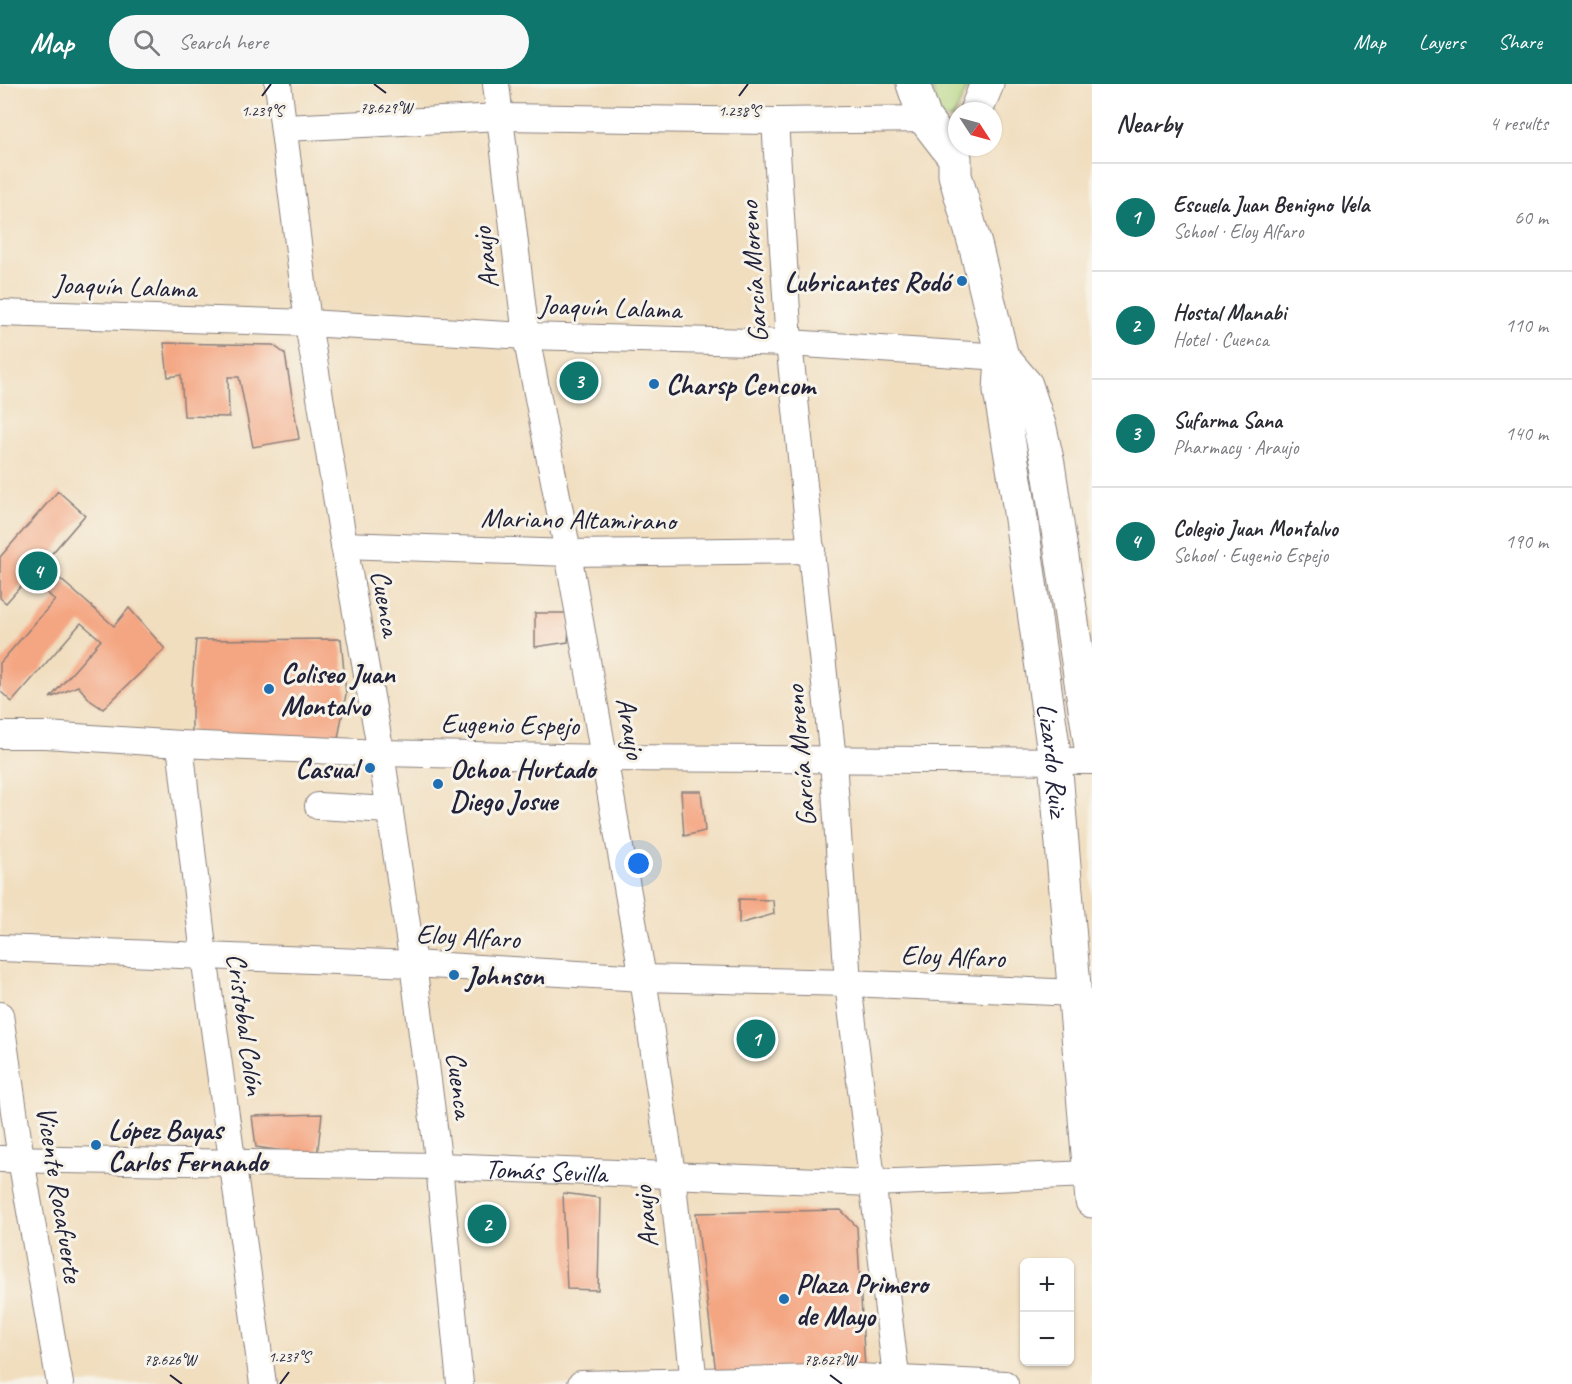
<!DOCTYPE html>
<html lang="en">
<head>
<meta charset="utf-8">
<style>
  :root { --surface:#fff; --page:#f7f7f7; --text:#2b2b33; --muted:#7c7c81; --line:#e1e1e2; --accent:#0f766e }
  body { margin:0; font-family:Caveat,sans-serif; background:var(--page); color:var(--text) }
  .controls { position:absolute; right:18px; bottom:18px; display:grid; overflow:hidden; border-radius:9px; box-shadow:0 2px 4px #0004 }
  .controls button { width:54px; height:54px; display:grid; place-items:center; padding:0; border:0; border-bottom:2px solid var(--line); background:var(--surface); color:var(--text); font:30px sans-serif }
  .compass { position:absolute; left:948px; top:18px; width:54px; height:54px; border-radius:50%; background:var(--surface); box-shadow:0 2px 4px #0004; rotate:126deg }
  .you { position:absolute; left:639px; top:780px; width:21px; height:21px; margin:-15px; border:4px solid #fff; border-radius:50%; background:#1a73e8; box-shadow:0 0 0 9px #1a73e833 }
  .badge { display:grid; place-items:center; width:39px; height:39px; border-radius:50%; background:var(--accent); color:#fff; font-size:20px; font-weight:700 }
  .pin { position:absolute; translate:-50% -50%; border:3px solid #fff; box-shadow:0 2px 6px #0006 }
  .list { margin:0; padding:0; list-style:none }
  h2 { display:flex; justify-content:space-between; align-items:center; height:78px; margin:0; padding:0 24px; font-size:26px }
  h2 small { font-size:20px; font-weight:400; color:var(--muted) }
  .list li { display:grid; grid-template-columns:39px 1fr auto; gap:18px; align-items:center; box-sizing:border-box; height:108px; padding:0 24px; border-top:2px solid var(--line) }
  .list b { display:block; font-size:22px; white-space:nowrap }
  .list p { margin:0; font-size:20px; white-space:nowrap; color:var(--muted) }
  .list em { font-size:20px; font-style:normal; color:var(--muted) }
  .icon { flex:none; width:33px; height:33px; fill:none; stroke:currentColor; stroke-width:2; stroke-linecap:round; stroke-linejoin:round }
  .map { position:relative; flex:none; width:1092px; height:1300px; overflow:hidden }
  header { display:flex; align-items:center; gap:36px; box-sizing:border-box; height:84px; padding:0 30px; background:var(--accent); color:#fff }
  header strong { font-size:28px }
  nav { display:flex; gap:33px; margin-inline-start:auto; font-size:21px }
  .search { width:420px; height:54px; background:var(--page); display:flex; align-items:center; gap:15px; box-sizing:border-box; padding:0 21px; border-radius:33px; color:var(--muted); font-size:22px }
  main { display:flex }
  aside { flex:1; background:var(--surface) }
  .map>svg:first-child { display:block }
  .green { fill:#b0d47d; stroke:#697b5c; stroke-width:1.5 }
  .building { fill:#f4a581 }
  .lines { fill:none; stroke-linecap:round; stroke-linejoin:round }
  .minor-casing { stroke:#8a807d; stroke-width:28 }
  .secondary-casing { stroke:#8a807d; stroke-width:35 }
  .minor { stroke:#fff; stroke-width:26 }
  .secondary { stroke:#fff; stroke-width:33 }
  .ticks { fill:none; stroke:#22223b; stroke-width:2 }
  .poi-dot { fill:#1f6fb2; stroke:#f7f3e8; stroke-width:2 }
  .labels { text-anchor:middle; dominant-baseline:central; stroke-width:6; stroke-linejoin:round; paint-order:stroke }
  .street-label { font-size:28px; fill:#22223b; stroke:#f7f3e8 }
  .poi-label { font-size:28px; font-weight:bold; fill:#22223b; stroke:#f7f3e8; text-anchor:start }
  .ticks-label { font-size:15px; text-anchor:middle; fill:#22223b; stroke:#f7f3e8; stroke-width:6; stroke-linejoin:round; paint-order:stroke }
</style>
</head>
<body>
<header>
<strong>Map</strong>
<div class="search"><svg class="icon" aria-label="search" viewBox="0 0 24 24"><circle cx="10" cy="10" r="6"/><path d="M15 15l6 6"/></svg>Search here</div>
<nav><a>Map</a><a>Layers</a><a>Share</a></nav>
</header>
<main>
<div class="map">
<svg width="1092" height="1300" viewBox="0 0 1092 1300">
  <rect width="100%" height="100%" fill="#f7f3e8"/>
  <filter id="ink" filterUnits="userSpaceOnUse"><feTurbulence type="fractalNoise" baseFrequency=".0167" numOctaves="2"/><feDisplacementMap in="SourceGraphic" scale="12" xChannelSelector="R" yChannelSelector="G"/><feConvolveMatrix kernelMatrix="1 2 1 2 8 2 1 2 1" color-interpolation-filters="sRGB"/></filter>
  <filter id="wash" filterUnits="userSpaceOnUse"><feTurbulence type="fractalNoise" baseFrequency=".008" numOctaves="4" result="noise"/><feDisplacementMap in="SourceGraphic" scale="24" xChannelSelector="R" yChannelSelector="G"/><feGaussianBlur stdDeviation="1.35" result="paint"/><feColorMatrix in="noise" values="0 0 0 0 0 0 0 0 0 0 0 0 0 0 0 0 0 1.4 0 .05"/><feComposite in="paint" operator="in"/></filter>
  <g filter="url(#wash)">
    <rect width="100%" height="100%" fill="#f1debf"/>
    <polygon class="green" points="931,0 969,0 953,34 941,36"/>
    <g id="blocks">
      <g class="building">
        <polygon points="164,259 273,261 285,270 299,355 253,363 239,293 228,293 229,333 184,332 181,291 168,293"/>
        <polygon points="58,407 85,431 43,480 114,542 129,524 165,565 103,625 91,617 78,602 50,614 101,556 81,539 12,618 0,607 0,579 55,516 29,493 6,519 0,514 0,473"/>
        <polygon points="535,529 570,529 568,558 535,563"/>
        <polygon points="341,555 346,610 338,655 192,649 192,600 196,556"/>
        <polygon points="681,707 701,707 705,747 684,752"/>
        <polygon points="739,815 773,816 774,830 739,840"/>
        <polygon points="322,1030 317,1072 256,1063 252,1032"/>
        <polygon points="563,1109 600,1114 598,1206 567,1205"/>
        <polygon points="841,1126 857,1143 865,1286 716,1289 696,1129"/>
      </g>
    </g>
  </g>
  <g filter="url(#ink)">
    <use href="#blocks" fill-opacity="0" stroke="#8a807d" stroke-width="1.5"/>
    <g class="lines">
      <defs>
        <g id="minor">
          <polyline points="278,0 308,239 344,461 381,669 413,880 439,1082 460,1300"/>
          <polyline points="496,0 526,252 568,469 643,894 672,1090 694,1300"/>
          <polyline points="775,37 789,259 833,676 848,899 897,1300"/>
          <polyline points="285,44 500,33 775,37 925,35"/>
          <polyline points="0,229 308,239 526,252 789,259 1002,273"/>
          <polyline points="344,461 568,469 812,466"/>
          <polyline points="0,651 46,651 180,660 381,669 604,674 1092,677"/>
          <polyline points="180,660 204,872 263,1300"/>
          <polyline points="318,722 390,726"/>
          <polyline points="0,864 413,880 643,894 848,899 1075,909"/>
          <polyline points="0,931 21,1075 60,1300"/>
          <path id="s1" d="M0 1075 439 1082 872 1099 1090 1090"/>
          <polyline points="581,1300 858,1293 1005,1300"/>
        </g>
        <g id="secondary">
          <path id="s2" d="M913 0 925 35 955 74V91L976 164 1002 273 1000 307 1017 407 1055 676 1092 1117"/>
          <polyline points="976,27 987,0"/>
          <polyline points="1002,273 1026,301 1040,344 1048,380 1092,670"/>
        </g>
      </defs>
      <use href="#minor" class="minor-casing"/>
      <use href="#secondary" class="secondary-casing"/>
      <use href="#minor" class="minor"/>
      <use href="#secondary" class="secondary"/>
    </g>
  </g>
  <path class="ticks" d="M374 0 386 9M262 12 271 0M739 12 748 0M170 1291 182 1300M830 1291 842 1300M280 1300 289 1288"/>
  <g class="poi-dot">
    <circle cx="962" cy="197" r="6"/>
    <circle cx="654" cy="300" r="6"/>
    <circle cx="269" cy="605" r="6"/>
    <circle cx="370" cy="684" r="6"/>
    <circle cx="438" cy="700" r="6"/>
    <circle cx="454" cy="891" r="6"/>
    <circle cx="96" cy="1061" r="6"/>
    <circle cx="784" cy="1215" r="6"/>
  </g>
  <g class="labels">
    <g class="street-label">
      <text transform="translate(485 174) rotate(-97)">Araujo</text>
      <text transform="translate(753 188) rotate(-94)">García Moreno</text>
      <text transform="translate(125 202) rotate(2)">Joaquín Lalama</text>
      <text transform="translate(610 223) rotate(2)">Joaquín Lalama</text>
      <text transform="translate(578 435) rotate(1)">Mariano Altamirano</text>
      <text transform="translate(386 519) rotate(80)">Cuenca</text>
      <text transform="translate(510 640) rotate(1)">Eugenio Espejo</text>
      <text transform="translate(631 644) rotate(80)">Araujo</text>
      <text transform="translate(800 672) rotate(-95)">García Moreno</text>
      <text stroke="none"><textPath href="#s2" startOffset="698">Lizardo Ruiz</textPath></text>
      <text transform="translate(468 852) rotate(3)">Eloy Alfaro</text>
      <text transform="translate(953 872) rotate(2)">Eloy Alfaro</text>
      <text transform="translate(246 940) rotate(82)">Cristobal Colón</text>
      <text transform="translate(460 1001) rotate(83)">Cuenca</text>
      <text stroke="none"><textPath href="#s1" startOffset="546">Tomás Sevilla</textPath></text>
      <text transform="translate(60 1110) rotate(81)">Vicente Rocafuerte</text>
      <text transform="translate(645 1133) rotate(-96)">Araujo</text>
    </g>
    <g class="poi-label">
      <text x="950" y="197" text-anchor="end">Lubricantes Rodó</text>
      <text x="666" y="300">Charsp Cencom</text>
      <text x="281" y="589">Coliseo Juan<tspan x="281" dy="32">Montalvo</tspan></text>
      <text x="358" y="684" text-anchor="end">Casual</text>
      <text x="450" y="684">Ochoa Hurtado<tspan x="450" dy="32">Diego Josue</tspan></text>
      <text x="466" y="891">Johnson</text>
      <text x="108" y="1045">López Bayas<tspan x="108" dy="32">Carlos Fernando</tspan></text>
      <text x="796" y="1199">Plaza Primero<tspan x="796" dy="32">de Mayo</tspan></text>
    </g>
  </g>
  <g class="ticks-label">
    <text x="386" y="29">78.629°W</text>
    <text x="262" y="32">1.239°S</text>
    <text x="739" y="32">1.238°S</text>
    <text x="289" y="1278">1.237°S</text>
    <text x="170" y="1281">78.626°W</text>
    <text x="830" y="1281">78.627°W</text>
  </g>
</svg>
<div class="controls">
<button>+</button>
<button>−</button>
</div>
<svg class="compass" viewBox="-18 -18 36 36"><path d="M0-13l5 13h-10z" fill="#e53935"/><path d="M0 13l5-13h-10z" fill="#7c7c81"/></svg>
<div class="you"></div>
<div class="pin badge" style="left:756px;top:955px">1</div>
<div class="pin badge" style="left:487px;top:1140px">2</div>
<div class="pin badge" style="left:579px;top:297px">3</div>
<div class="pin badge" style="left:38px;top:487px">4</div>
</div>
<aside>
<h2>Nearby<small>4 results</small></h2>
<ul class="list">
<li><span class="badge">1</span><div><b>Escuela Juan Benigno Vela</b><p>School · Eloy Alfaro</p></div><em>60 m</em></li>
<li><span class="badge">2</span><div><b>Hostal Manabi</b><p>Hotel · Cuenca</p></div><em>110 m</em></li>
<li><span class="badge">3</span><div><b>Sufarma Sana</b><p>Pharmacy · Araujo</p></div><em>140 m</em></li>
<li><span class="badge">4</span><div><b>Colegio Juan Montalvo</b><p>School · Eugenio Espejo</p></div><em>190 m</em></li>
</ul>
</aside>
</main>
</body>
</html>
